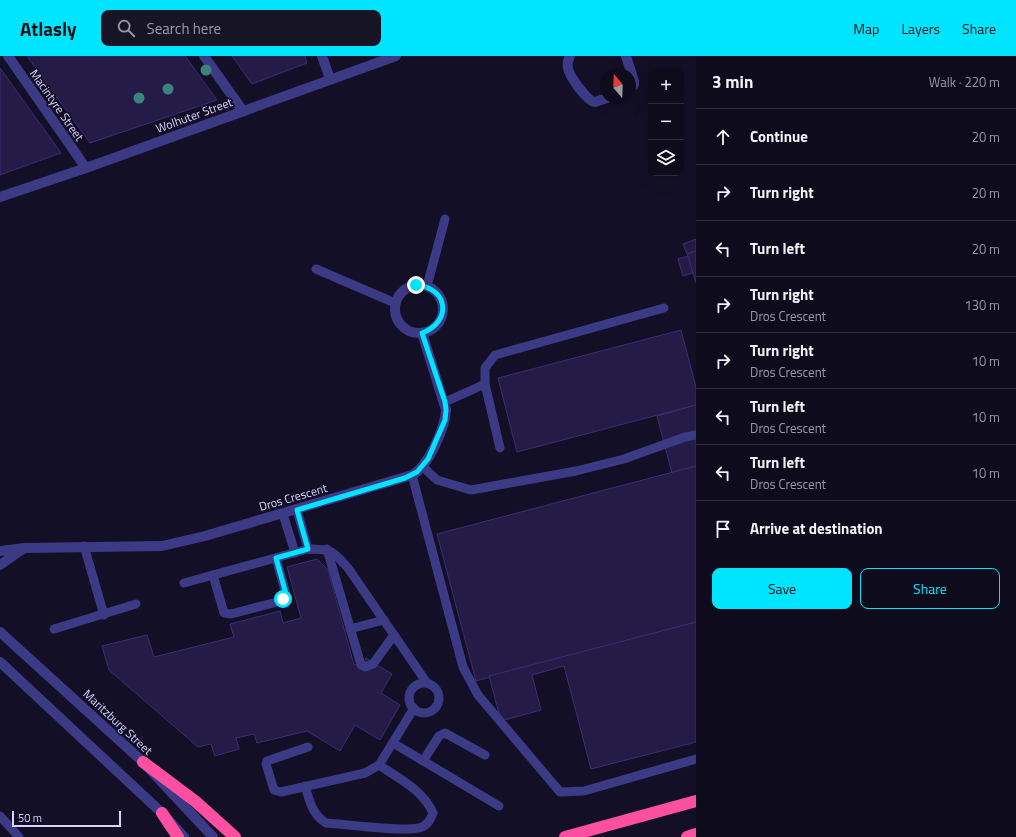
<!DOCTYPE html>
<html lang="en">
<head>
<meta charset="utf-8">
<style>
  :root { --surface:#0e0b1c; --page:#171425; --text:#f1f3f6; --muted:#9b9ba3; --line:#2e2b3b; --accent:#00e5ff }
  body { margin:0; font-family:"Titillium Web",sans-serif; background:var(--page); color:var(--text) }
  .controls { position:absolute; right:12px; top:12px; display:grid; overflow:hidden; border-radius:8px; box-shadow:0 4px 16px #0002 }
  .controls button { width:36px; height:36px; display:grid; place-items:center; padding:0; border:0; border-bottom:1px solid var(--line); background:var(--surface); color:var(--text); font:20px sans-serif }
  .compass { position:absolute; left:600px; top:12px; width:36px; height:36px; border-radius:50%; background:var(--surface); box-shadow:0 4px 16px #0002; rotate:341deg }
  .scale { position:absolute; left:12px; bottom:10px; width:109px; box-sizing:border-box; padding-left:4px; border:2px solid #d9d4ff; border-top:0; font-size:11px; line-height:14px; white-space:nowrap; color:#d9d4ff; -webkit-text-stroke:3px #130f26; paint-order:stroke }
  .stop { position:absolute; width:12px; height:12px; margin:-9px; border:3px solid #00e5ff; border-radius:50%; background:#fff }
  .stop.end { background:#00e5ff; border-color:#fff; box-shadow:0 1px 4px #0008 }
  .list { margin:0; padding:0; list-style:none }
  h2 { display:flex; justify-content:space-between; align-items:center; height:52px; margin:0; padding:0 16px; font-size:17px }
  h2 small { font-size:13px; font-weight:400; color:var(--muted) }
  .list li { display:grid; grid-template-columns:26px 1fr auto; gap:12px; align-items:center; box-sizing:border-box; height:56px; padding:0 16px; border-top:1px solid var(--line) }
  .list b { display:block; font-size:15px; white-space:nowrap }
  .list p { margin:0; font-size:13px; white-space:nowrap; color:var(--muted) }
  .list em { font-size:13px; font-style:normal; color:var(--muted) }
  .actions { display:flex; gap:8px; padding:12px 16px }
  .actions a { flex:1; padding:9px 0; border:1px solid var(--accent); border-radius:8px; text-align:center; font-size:14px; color:var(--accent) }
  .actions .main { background:var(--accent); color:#111 }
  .icon { flex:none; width:22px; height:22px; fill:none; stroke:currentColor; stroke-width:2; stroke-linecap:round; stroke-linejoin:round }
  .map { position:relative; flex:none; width:696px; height:781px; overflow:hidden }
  header { display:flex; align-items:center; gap:24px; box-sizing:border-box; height:56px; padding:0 20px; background:var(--accent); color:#111 }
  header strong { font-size:19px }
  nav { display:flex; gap:22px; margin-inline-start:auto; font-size:14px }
  .search { width:280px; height:36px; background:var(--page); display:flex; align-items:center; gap:10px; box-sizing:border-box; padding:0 14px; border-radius:8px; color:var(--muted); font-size:15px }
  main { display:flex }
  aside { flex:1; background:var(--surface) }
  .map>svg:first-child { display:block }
  .building { fill:#241b47; stroke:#3b2d73 }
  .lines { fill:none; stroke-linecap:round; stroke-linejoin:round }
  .lane { stroke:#3d3a85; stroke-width:9 }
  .street { stroke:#3d3a85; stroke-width:10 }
  .highway { stroke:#ff4fa3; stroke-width:12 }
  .tree { fill:#3d827b }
  .route { stroke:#00e5ff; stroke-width:5 }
  .labels { text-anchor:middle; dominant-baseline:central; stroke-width:3.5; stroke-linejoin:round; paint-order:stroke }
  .street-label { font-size:12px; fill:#d9d4ff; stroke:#130f26 }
</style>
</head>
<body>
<header>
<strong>Atlasly</strong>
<div class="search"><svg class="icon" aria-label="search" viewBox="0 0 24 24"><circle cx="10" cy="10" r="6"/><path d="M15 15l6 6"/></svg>Search here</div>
<nav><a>Map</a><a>Layers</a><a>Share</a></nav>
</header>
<main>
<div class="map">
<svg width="696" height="781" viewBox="0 0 696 781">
  <rect width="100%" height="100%" fill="#130f26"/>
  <g class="building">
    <polygon points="27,0 185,0 217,44 90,87"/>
    <polygon points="232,0 305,0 307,7 252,28"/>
    <polygon points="0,12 61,97 0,119"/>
    <polygon points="696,183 696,195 687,198 683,188"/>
    <polygon points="696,195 696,227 687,198"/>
    <polygon points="688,200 693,217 683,220 678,203"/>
    <polygon points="681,274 696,331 696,349 517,396 498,322"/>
    <polygon points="696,349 696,410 672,417 657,360"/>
    <polygon points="696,410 696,566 476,625 437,478"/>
    <polygon points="317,503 328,514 354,609 363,608 366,602 392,618 381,637 400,649 380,684 355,669 340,695 307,675 257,687 254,678 236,682 239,693 215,700 211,688 198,691 109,614 102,590 147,579 154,601 234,581 230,568 280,555 283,567 301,562 287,511"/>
    <polygon points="696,566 696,686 591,713 564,610 532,619 541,654 501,665 489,620"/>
  </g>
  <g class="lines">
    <g class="lane">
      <polyline points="316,213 395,247"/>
      <polyline points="427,230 445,163"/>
      <polyline points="445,346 485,328"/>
      <polyline points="500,392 485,328 485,312 495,299 664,252"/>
      <polyline points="423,411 437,424 471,434 576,415 624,403 685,381 696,379"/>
      <polyline points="412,419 463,611 478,639 560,736 584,735 696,703"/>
      <polyline points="297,454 308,493"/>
      <polyline points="283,458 295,497"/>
      <polyline points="84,490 104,559"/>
      <polyline points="327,493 361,609 365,611 373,608 394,579"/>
      <polyline points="213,519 224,557 231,558 277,546 286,538 276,502"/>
      <path d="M184 527 308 493C332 493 333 495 348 512L427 627"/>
      <polyline points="54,573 136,548"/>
      <polyline points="350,573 384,564"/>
      <circle cx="424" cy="642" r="15"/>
      <polyline points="393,687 499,750"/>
      <polyline points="308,691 267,705 266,708 274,734 281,736 365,717 379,709 414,652"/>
      <polyline points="423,705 439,680 445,677 485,699"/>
      <path d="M305 730C310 746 312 758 326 767 345 768 408 777 422 771 429 768 431 762 433 757 423 734 398 722 379 709"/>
      <polyline points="0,760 19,781"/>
    </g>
    <g class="street">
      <polyline points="8,0 86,112"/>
      <polyline points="204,0 243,55"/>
      <polyline points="322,0 330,23"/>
      <path d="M570 0C568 4 567 8 568 12 569 20 587 45 595 46L607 42"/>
      <polyline points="626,0 634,25 634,29 630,32"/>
      <polyline points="0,141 86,112 396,0"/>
      <circle cx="419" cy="253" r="24"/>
      <path d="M0 495 25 492 162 490 205 480 412 419C428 411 445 372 446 354L422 277"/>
      <polyline points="0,509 23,493"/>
      <polyline points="0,576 143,706 213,781"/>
      <polyline points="0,606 162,757 184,781"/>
    </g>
    <g class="highway">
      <polyline points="143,706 195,745 235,781"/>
      <polyline points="162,757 178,781"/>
      <polyline points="565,781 696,745"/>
      <polyline points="687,781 696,778"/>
    </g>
  </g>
  <g class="tree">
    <circle cx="206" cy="14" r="5.5"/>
    <circle cx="168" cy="33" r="5.5"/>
    <circle cx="139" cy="42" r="5.5"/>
  </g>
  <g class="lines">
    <path class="route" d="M283 543 286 538 276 502 308 493 297 454 405 422 417 416 428 403 445 364 446 354 445 346 422 277C452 266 449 232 416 229"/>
  </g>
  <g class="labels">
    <g class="street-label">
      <text transform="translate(57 49) rotate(55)">Macintyre Street</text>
      <text transform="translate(194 59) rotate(-20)">Wolhuter Street</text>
      <text transform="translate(293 441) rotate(-16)">Dros Crescent</text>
      <text transform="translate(118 666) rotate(43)">Maritzburg Street</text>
    </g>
  </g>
</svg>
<div class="controls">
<button>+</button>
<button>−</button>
<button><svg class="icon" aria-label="layers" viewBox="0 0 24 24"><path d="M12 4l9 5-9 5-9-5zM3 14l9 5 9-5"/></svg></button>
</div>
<svg class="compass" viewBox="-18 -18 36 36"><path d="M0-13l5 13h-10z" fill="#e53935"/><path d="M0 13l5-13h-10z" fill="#9b9ba3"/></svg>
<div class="scale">50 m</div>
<div class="stop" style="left:283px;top:543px"></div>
<div class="stop end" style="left:416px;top:229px"></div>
</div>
<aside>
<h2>3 min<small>Walk · 220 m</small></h2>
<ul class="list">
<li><svg class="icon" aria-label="ahead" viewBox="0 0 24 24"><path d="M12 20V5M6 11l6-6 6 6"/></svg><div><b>Continue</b></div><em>20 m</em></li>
<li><svg class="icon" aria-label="right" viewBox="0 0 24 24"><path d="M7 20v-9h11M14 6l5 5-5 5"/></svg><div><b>Turn right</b></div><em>20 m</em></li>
<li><svg class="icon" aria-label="left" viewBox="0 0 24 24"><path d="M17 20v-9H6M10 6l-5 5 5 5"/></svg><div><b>Turn left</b></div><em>20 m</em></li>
<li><svg class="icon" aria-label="right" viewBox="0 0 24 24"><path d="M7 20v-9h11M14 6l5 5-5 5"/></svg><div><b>Turn right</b><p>Dros Crescent</p></div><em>130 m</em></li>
<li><svg class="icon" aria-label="right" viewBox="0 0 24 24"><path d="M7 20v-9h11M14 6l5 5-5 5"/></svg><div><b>Turn right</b><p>Dros Crescent</p></div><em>10 m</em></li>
<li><svg class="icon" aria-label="left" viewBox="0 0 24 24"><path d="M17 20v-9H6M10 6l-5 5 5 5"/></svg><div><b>Turn left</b><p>Dros Crescent</p></div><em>10 m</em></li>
<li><svg class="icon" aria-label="left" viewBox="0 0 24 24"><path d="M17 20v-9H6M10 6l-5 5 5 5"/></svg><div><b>Turn left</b><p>Dros Crescent</p></div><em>10 m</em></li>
<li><svg class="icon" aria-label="arrive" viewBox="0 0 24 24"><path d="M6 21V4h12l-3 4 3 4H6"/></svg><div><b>Arrive at destination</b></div></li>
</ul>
<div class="actions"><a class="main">Save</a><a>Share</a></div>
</aside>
</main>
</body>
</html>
